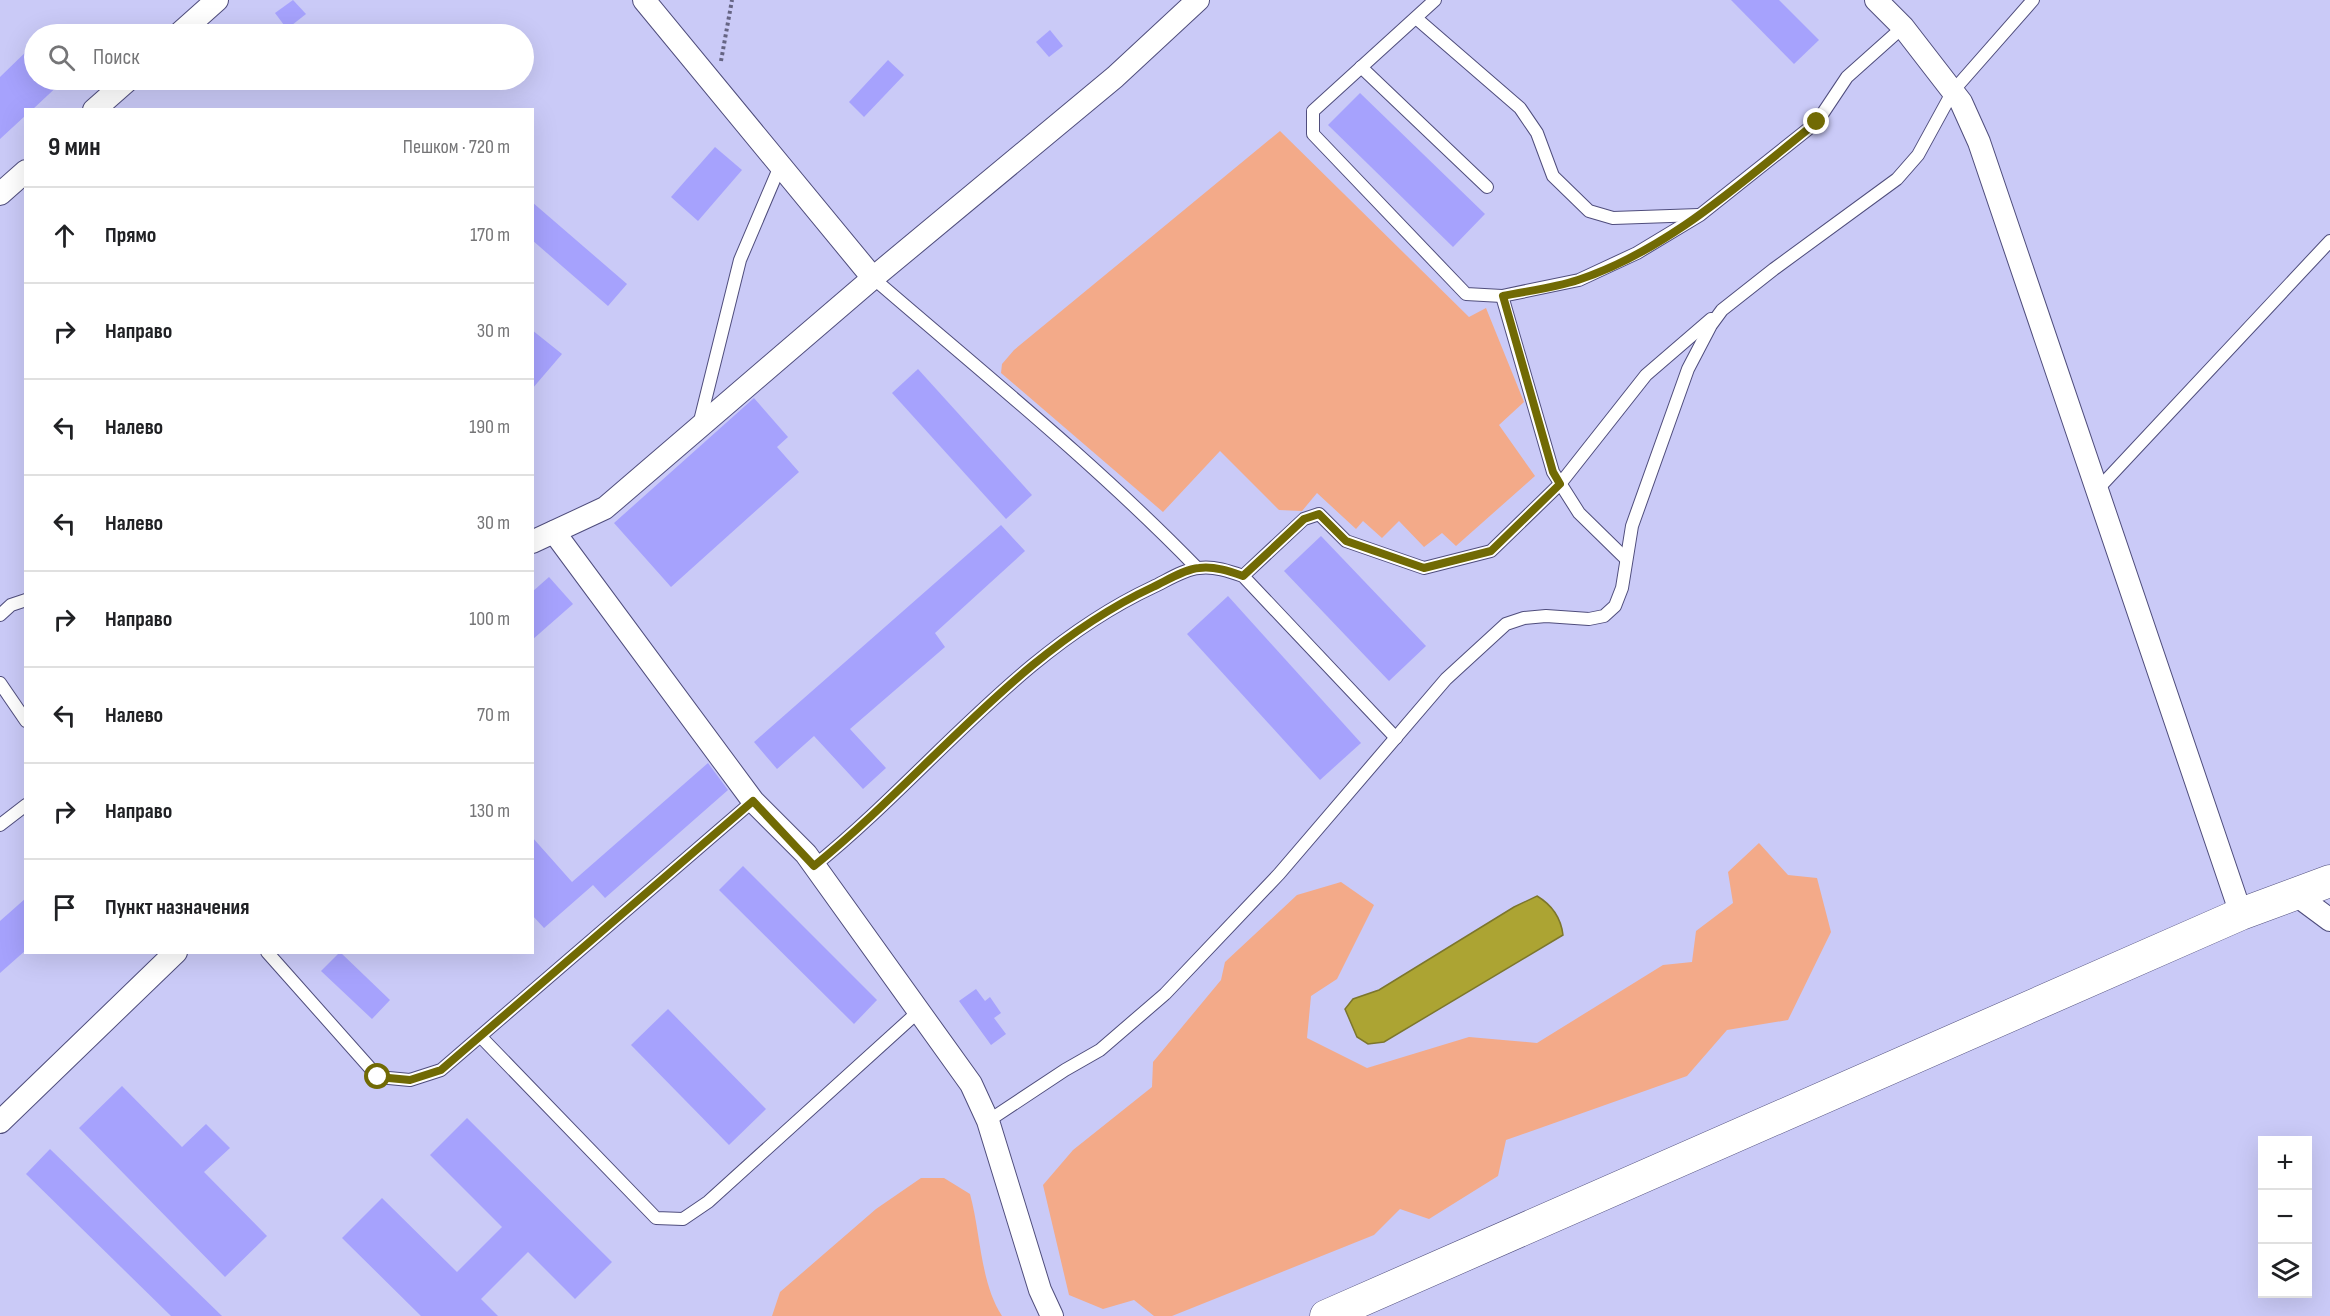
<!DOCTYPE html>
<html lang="ru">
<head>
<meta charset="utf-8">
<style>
  :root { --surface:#fff; --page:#f2f2f2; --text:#202124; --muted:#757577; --line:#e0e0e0 }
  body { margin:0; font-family:"Sofia Sans Condensed",sans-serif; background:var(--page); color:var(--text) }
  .controls { position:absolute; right:18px; bottom:18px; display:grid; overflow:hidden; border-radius:0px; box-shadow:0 6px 24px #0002 }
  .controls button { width:54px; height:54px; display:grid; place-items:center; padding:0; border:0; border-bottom:2px solid var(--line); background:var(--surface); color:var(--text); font:30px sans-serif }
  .stop { position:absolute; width:18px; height:18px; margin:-14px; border:4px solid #716a04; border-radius:50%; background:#fff }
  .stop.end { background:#716a04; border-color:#fff; box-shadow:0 2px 6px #0008 }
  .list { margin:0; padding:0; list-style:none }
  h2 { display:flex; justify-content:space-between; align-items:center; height:78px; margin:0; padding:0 24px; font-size:26px }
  h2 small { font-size:20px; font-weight:400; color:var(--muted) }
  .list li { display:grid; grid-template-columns:39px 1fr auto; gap:18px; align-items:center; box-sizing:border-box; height:96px; padding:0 24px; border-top:2px solid var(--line) }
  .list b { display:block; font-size:22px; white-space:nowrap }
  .list em { font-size:20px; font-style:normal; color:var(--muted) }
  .icon { flex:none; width:33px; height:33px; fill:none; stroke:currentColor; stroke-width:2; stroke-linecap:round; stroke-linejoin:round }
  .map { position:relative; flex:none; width:2330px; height:1316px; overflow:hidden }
  .search { position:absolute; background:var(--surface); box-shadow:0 6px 24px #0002; left:24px; top:24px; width:510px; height:66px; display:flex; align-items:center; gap:15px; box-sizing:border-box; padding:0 21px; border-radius:33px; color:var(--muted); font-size:22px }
  .panel { position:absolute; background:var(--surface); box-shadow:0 6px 24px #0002; left:24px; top:108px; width:510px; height:846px; border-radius:0px }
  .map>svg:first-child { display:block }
  .green { fill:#f3aa89 }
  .water { fill:#aca433; stroke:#7c762c; stroke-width:1.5 }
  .building { fill:#a6a2fd }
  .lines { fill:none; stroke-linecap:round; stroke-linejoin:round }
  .lane-casing { stroke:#4f4d7c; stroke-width:14 }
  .street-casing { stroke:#4f4d7c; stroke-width:24 }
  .secondary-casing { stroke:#4f4d7c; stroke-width:33 }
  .path { stroke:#656483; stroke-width:4; stroke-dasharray:3 3; stroke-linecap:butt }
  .lane { stroke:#fff; stroke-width:12 }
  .street { stroke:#fff; stroke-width:22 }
  .secondary { stroke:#fff; stroke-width:32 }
  .route { stroke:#716a04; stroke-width:8 }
</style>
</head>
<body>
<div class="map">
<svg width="2330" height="1316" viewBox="0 0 2330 1316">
  <rect width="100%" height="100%" fill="#cacaf7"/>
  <g class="green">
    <polygon points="1280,131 1469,317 1486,308 1524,402 1499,425 1535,476 1456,546 1442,533 1424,547 1399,521 1382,538 1363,521 1356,529 1317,493 1302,511 1279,510 1220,451 1163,512 1001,373 1002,364 1014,350"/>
    <polygon points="1759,843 1788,875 1817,878 1831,932 1788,1020 1727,1030 1687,1076 1506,1140 1498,1176 1429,1219 1400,1209 1374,1235 1172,1316 1154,1316 1134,1300 1103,1309 1069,1295 1043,1185 1073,1150 1152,1087 1153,1062 1221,980 1225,962 1297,895 1341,882 1374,905 1337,979 1311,996 1307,1038 1367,1068 1469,1037 1537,1043 1663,965 1692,962 1696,931 1733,903 1728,872"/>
    <path d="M921 1178H944L970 1194C981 1234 980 1282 1002 1316H772L780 1292 876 1209Z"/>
  </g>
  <path class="water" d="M1537 896C1552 905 1561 918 1563 935L1384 1042 1368 1044 1357 1037 1345 1009 1353 999 1379 990 1514 907Z"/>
  <g class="building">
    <polygon points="293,0 306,14 287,29 275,13"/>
    <polygon points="1731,0 1779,0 1819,40 1794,64"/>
    <polygon points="1050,30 1063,46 1049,57 1036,42"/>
    <polygon points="34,44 34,80 64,80 32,110 26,110 26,115 0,139 0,77"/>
    <polygon points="888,60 904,75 864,117 849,102"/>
    <polygon points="1360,93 1485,214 1453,247 1328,125"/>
    <polygon points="715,147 742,170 698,221 671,197"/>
    <polygon points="532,202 627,284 608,306 532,240"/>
    <polygon points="532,330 562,354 532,389"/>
    <polygon points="918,369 1032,495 1006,519 892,393"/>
    <polygon points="754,398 788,437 777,447 799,472 671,587 614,523"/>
    <polygon points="1001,525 1025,551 935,633 945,647 850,729 886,768 863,789 814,736 777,769 754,742"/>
    <polygon points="1321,536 1426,646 1389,681 1284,571"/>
    <polygon points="549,577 573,604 532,640 532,592"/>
    <polygon points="1228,596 1361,743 1320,780 1187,634"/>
    <polygon points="708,763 728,790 605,898 593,885 544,928 532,915 532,837 572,882"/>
    <polygon points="743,866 877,1000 854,1024 719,890"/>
    <polygon points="26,898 26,950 0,973 0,921"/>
    <polygon points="340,952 390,1000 372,1019 321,971"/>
    <polygon points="976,989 985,1001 990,997 1001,1013 994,1018 1006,1034 991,1045 959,1001"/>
    <polygon points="668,1009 766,1109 729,1145 631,1045"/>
    <polygon points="122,1086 182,1147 206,1124 230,1148 204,1172 267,1236 225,1277 79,1128"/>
    <polygon points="467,1118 612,1262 575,1299 528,1252 481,1299 498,1316 421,1316 342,1238 382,1198 457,1272 502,1227 430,1155"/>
    <polygon points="50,1149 222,1316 171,1316 26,1174"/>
  </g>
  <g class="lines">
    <defs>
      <g id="lane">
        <polyline points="1435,0 1313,111 1313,134 1466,294 1502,296 1579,280 1637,253 1700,215 1817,122 1847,77 1903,27"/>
        <polyline points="1416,18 1520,108 1537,133 1553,176 1589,211 1613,218 1699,215"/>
        <polyline points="1361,67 1487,187"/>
        <path d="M873 278C983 373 1096 464 1197 568"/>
        <polyline points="1502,296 1553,472 1579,513 1626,559"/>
        <polyline points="699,425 740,260 780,166"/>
        <polyline points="2097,490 2330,241"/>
        <polyline points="1243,576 1304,519 1319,514 1346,541 1424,568 1491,551 1560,484 1646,375 1711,319"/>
        <polyline points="0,615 11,605 26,600"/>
        <polyline points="0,683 26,721"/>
        <polyline points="0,825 26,805"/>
        <path d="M814 866C928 774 1018 650 1153 587 1166 581 1184 569 1199 568 1214 566 1229 571 1243 576L1396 738"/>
        <polyline points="267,952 378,1077 410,1080 441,1070 753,801"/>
        <polyline points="481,1037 656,1218 683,1219 708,1202 919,1011"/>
        <polyline points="988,1121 1065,1070 1100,1050 1165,994 1279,874 1446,679 1506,624 1524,618 1546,616 1589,619 1604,616 1615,606 1622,588 1632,526 1688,369 1711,325 1722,310 1774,269 1897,179 1918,155 1953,91 2033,0"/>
      </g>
      <g id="street">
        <polyline points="644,0 873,278"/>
        <polyline points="1876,0 1903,27 1961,102 1979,142 2241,914"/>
        <polyline points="179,34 217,0"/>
        <polyline points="94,110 128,80"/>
        <polyline points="0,194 26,171"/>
        <polyline points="554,532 753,801 806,854 971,1084 988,1121 1040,1290 1052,1316"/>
        <polyline points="532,542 605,508 873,278 1115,77 1198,0"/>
        <polyline points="2295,894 2330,920"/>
        <polyline points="0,1122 176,952"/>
      </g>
      <polyline id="secondary" points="1326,1316 2241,914 2330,881"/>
    </defs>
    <use href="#lane" class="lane-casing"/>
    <use href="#street" class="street-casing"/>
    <use href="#secondary" class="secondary-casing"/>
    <polyline class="path" points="721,61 732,0"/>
    <use href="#lane" class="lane"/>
    <use href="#street" class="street"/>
    <use href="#secondary" class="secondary"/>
  </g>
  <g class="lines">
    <path class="route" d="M378 1077 410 1080 441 1070 753 801 814 866C928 774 1018 650 1153 587 1166 581 1185 569 1199 568 1214 566 1229 571 1243 576L1304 519 1319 514 1346 541 1424 568 1491 551 1560 484 1553 472 1503 296C1527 291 1554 288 1578 280 1669 250 1744 180 1817 122"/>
  </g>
</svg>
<div class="controls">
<button>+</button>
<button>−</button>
<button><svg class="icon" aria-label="layers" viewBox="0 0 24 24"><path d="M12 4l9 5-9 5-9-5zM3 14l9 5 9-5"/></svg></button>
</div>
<div class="stop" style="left:378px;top:1077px"></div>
<div class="stop end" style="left:1817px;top:122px"></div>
<div class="search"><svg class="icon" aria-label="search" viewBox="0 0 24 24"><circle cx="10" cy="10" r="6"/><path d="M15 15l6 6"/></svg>Поиск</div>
<section class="panel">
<h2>9 мин<small>Пешком · 720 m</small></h2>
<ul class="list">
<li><svg class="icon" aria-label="ahead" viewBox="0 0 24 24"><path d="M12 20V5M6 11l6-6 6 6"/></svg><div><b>Прямо</b></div><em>170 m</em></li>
<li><svg class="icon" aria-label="right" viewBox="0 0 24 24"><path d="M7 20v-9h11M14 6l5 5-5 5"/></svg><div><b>Направо</b></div><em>30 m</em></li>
<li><svg class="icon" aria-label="left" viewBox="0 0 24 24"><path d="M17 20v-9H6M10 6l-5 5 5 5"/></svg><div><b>Налево</b></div><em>190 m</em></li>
<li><svg class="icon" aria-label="left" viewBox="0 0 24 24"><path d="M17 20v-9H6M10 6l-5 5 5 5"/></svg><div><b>Налево</b></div><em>30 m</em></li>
<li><svg class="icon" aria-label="right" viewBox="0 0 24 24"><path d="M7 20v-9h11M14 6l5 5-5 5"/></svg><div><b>Направо</b></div><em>100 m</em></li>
<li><svg class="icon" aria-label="left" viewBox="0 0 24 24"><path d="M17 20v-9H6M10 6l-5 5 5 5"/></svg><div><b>Налево</b></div><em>70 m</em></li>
<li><svg class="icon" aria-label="right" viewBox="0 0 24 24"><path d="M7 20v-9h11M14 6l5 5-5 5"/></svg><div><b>Направо</b></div><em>130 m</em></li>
<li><svg class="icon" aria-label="arrive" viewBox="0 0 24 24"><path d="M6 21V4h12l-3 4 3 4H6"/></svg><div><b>Пункт назначения</b></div></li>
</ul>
</section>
</div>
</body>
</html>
